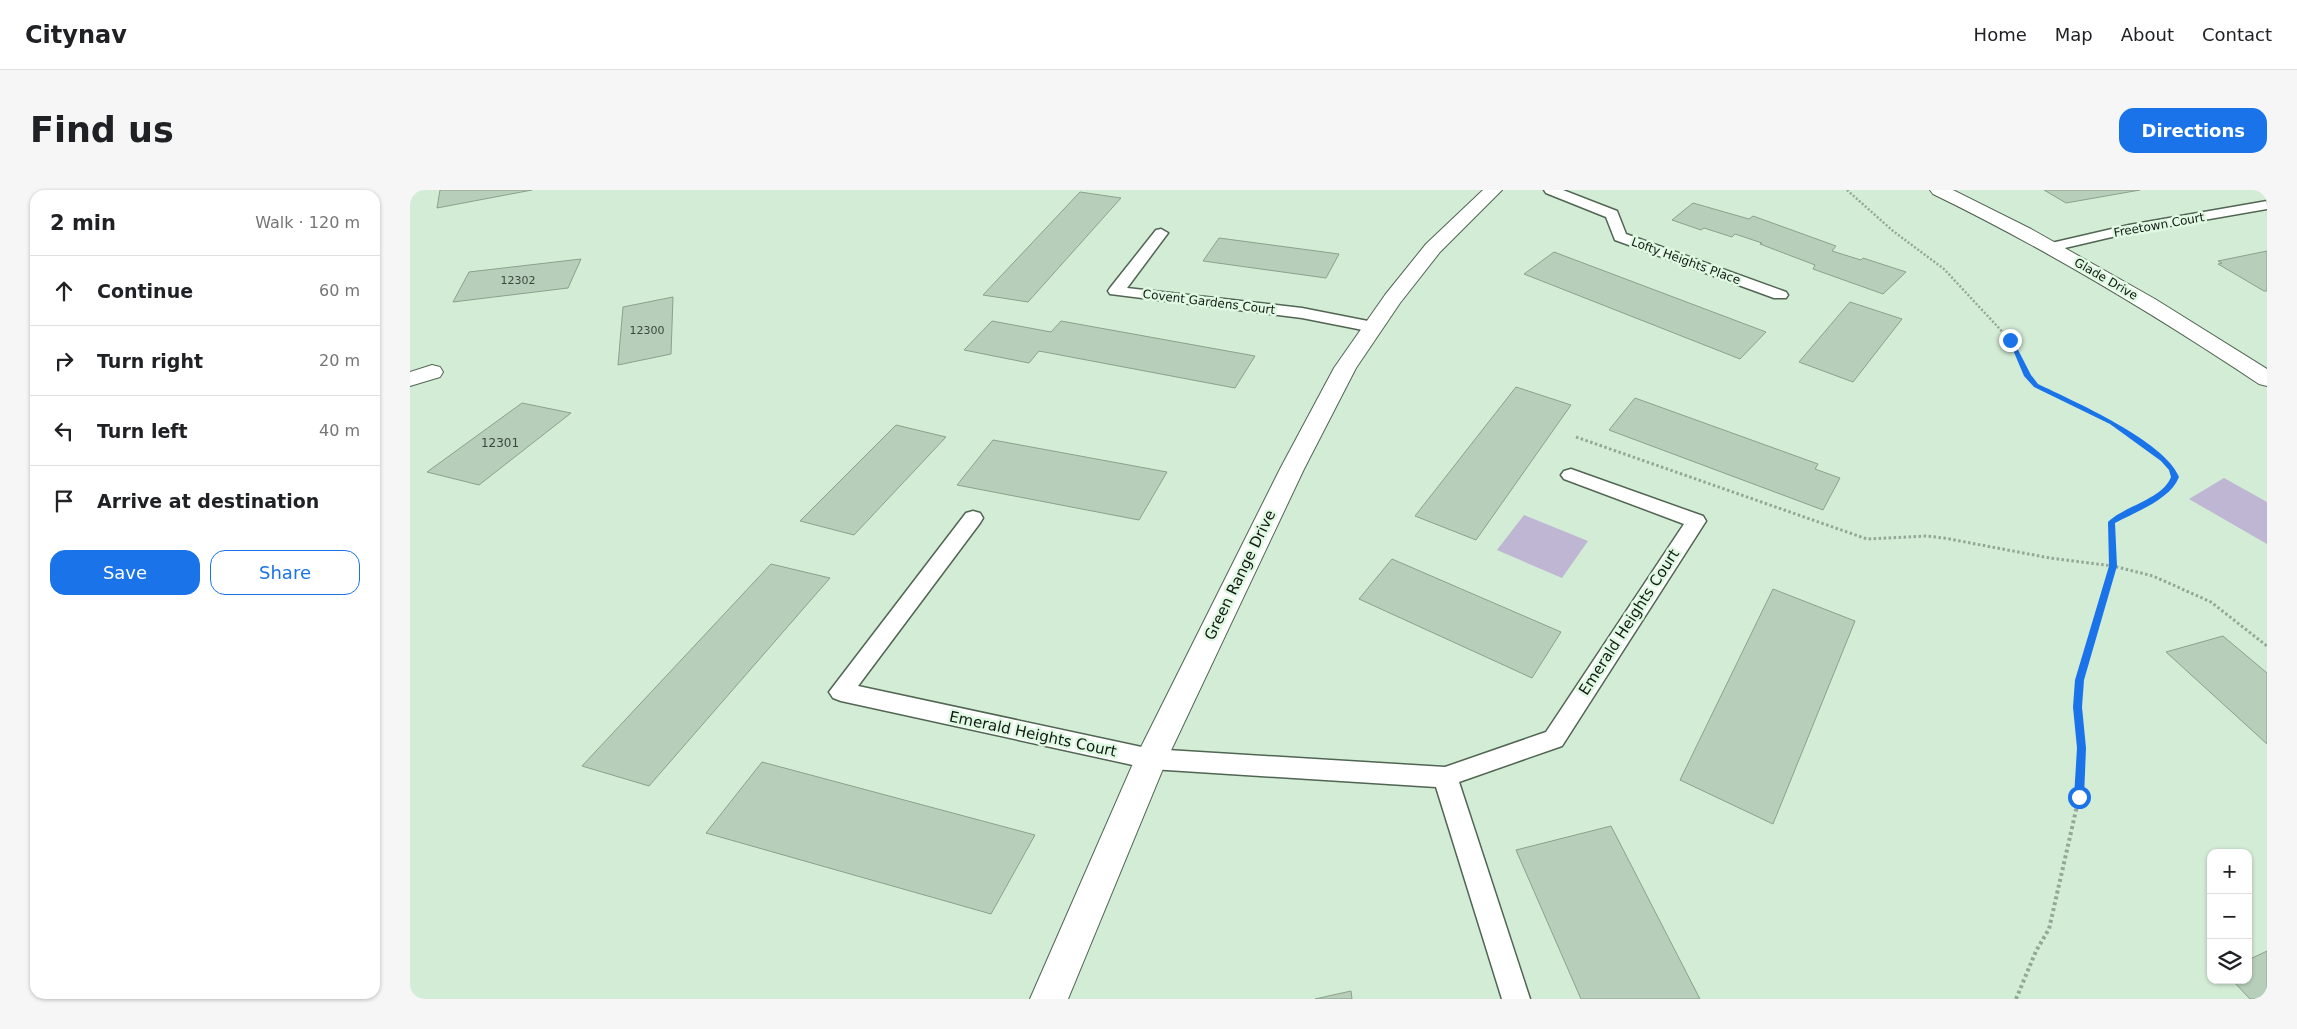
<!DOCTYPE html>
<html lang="en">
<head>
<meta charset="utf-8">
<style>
  :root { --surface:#fff; --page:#f6f6f6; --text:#202124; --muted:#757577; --line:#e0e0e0; --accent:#1a73e8 }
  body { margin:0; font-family:"DejaVu Sans",sans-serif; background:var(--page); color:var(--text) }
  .controls { position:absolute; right:15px; bottom:15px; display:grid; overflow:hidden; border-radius:10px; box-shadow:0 1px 4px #0004 }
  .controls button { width:45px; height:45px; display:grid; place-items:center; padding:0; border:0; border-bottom:1px solid var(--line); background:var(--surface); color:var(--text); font:25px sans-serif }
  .stop { position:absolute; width:15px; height:15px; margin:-11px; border:4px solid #1a73e8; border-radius:50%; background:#fff }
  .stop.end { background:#1a73e8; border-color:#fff; box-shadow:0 1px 5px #0008 }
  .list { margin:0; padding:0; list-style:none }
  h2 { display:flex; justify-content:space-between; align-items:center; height:65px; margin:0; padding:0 20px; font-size:21px }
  h2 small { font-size:16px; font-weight:400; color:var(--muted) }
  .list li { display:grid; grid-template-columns:32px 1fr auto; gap:15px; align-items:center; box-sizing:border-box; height:70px; padding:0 20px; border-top:1px solid var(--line) }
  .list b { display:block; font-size:19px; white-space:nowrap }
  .list em { font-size:16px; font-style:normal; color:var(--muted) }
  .actions { display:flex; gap:10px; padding:15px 20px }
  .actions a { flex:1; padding:11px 0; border:1px solid var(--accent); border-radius:15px; text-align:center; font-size:18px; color:var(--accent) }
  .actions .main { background:var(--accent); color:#fff }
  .icon { flex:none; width:28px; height:28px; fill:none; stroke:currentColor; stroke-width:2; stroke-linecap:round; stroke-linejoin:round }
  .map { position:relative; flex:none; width:1857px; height:809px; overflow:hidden; border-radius:15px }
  header { display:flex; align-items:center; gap:30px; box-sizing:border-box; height:70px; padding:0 25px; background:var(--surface); border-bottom:1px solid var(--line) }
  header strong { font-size:24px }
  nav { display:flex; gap:28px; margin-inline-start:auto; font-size:18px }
  .intro { display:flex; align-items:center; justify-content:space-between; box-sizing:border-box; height:120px; padding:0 30px }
  h1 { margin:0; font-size:35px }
  .button { padding:12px 22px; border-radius:15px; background:var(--accent); color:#fff; font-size:18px; font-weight:700 }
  main { display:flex; gap:30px; padding:0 30px }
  aside { flex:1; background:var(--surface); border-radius:15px; box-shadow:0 1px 4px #0004 }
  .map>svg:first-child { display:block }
  .green { fill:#bfb6d3 }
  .building { fill:#b7cfba; stroke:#8aa18c }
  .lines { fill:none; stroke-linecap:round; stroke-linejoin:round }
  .lane-casing { stroke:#506552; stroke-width:3 }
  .street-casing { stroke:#506552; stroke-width:2 }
  .secondary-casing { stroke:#506552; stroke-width:2 }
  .path-far2 { stroke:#93a796; stroke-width:2.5; stroke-dasharray:2 2; stroke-linecap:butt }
  .path-far1 { stroke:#93a796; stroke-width:3; stroke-dasharray:2.5 2.5; stroke-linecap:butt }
  .path { stroke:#93a796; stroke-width:4; stroke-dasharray:3 3; stroke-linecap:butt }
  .lane { fill:#fff; fill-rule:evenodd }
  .street { fill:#fff; fill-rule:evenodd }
  .secondary { fill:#fff; fill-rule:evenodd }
  .route { fill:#1a73e8 }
  .labels { text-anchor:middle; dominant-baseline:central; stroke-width:5; stroke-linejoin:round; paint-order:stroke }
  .far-number-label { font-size:11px; fill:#3b473d }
  .far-street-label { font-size:12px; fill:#121a13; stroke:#e0f9e3 }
  .number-label { font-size:12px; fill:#3b473d }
  .street-label { font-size:15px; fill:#121a13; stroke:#e0f9e3 }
</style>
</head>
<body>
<header>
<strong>Citynav</strong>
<nav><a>Home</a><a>Map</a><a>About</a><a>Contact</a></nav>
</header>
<div class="intro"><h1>Find us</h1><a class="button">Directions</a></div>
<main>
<aside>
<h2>2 min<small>Walk · 120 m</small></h2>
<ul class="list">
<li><svg class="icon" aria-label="ahead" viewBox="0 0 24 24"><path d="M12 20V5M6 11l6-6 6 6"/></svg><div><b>Continue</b></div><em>60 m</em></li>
<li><svg class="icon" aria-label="right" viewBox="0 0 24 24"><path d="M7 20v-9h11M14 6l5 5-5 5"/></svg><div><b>Turn right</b></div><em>20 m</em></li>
<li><svg class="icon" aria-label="left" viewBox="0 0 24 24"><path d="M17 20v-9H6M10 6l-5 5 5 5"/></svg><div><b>Turn left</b></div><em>40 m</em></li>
<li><svg class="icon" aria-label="arrive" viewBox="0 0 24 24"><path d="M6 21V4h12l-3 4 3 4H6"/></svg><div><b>Arrive at destination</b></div></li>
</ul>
<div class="actions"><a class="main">Save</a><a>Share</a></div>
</aside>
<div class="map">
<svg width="1857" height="809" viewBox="0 0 1857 809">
  <rect width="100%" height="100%" fill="#d3ecd6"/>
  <g class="green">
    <polygon points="1814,288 1857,312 1857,354 1779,309"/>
    <polygon points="1114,325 1178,351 1152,388 1087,360"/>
  </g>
  <g class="building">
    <polygon points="30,0 122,0 27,18"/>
    <polygon points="1634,0 1730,0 1656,13"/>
    <polygon points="670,2 711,8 618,112 573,105"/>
    <polygon points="1283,13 1339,29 1343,26 1426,56 1422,61 1451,70 1453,68 1496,82 1473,104 1403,79 1405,75 1350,54 1352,53 1325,44 1322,47 1294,38 1291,40 1262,30"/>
    <polygon points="809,48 929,64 916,88 793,71"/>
    <polygon points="1857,61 1857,101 1854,101 1808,74 1812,73 1808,71"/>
    <polygon points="1144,62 1356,142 1330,169 1114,84"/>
    <polygon points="171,69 158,98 43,112 59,82"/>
    <polygon points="263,107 261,164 208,175 213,117"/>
    <polygon points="1440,112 1492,129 1443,192 1389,172"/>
    <polygon points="582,131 641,142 651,131 845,166 825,198 629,161 619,173 554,160"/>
    <polygon points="1106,197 1161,215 1066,350 1005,326"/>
    <polygon points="1225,208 1408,274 1405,279 1430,288 1413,320 1199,240"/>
    <polygon points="112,213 161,223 69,295 17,282"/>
    <polygon points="486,235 536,247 444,345 390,331"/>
    <polygon points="583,250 757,282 729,330 547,295"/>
    <polygon points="982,369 1151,442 1122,488 949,409"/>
    <polygon points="361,374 420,388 239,596 172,576"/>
    <polygon points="1363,399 1445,431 1363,634 1270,590"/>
    <polygon points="1813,446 1857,483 1857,554 1756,462"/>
    <polygon points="352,572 625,645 581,724 296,643"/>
    <polygon points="1201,636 1290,809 1171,809 1106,660"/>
    <polygon points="1857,761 1857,809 1840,809 1822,790 1838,790 1838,770"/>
    <polygon points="941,801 942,809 905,809"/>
  </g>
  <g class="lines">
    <defs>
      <g id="lane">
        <polygon points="1134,0 1153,0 1207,21 1216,44 1376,102 1378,105 1376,108 1364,108 1205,50 1196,27 1136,3"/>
        <polygon points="1857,11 1857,19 1719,43 1642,61 1635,57 1637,54 1719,35"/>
        <polygon points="751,39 758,43 717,98 892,118 963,132 969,134 971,137 969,140 963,142 892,128 700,104 698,101 700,98 746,40"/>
        <polygon points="1161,279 1293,326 1296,331 1152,556 1049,592 1120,809 1092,809 1026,597 741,579 431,511 423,508 419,502 556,323 563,321 570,323 573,328 570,333 448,496 741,559 1035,577 1136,542 1274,334 1154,289 1151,285 1154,281"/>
      </g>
      <g id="street">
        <polygon points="1073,0 1092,0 1030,62 990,113 946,178 894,279 757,569 658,809 620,809 725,569 870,279 924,178 975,105 1016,54"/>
        <polygon points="22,175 30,177 33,182 30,187 0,196 0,182"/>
      </g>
      <path id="secondary" d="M1520 0H1543L1621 39 1745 109 1857 179V196L1849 194C1744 124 1636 59 1523 4Z"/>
    </defs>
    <use href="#lane" class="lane-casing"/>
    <use href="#street" class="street-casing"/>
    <use href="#secondary" class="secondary-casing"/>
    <polyline class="path-far2" points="1437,0 1483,41 1534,79 1600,150 1618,186 1626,195 1650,207"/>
    <g class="path-far1">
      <path d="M1648 206C1678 220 1753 256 1765 287 1751 311 1723 317 1701 332L1703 376 1675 471"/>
      <polyline points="1166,247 1457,349 1516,346 1534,348 1640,368 1703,376 1743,386 1801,412 1857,456"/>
    </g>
    <polyline class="path" points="1606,809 1626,761 1639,739 1669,607 1671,558 1668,517 1670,490 1676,470"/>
    <use href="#lane" class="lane"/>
    <use href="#street" class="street"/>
    <use href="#secondary" class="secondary"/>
  </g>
  <path class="route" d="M1598 148 1603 150 1621 185 1628 194C1663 211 1755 251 1769 287 1760 310 1725 322 1705 333L1707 376 1674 490 1672 517 1676 558 1674 607 1669 611 1664 607 1667 558 1663 517 1665 490 1699 376 1698 332C1714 316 1753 309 1761 287L1759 280 1751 271 1700 234 1624 197 1614 186Z"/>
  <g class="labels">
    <g class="far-number-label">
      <text x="108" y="90">12302</text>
      <text x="237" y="140">12300</text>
    </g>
    <g class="far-street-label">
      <text transform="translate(1749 35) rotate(-10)">Freetown Court</text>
      <text transform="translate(1276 71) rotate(20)">Lofty Heights Place</text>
      <text transform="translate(1696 89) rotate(30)">Glade Drive</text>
      <text transform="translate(799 112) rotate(7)">Covent Gardens Court</text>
    </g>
    <g class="number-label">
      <text x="90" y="253">12301</text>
    </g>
    <g class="street-label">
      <text transform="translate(830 385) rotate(-64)">Green Range Drive</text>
      <text transform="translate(1219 432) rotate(-57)">Emerald Heights Court</text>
      <text transform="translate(623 544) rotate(12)">Emerald Heights Court</text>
    </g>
  </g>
</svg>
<div class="controls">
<button>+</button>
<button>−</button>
<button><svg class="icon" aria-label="layers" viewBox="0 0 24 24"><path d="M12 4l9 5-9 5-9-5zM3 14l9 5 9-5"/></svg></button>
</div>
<div class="stop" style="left:1669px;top:607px"></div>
<div class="stop end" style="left:1600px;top:150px"></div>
</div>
</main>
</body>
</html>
